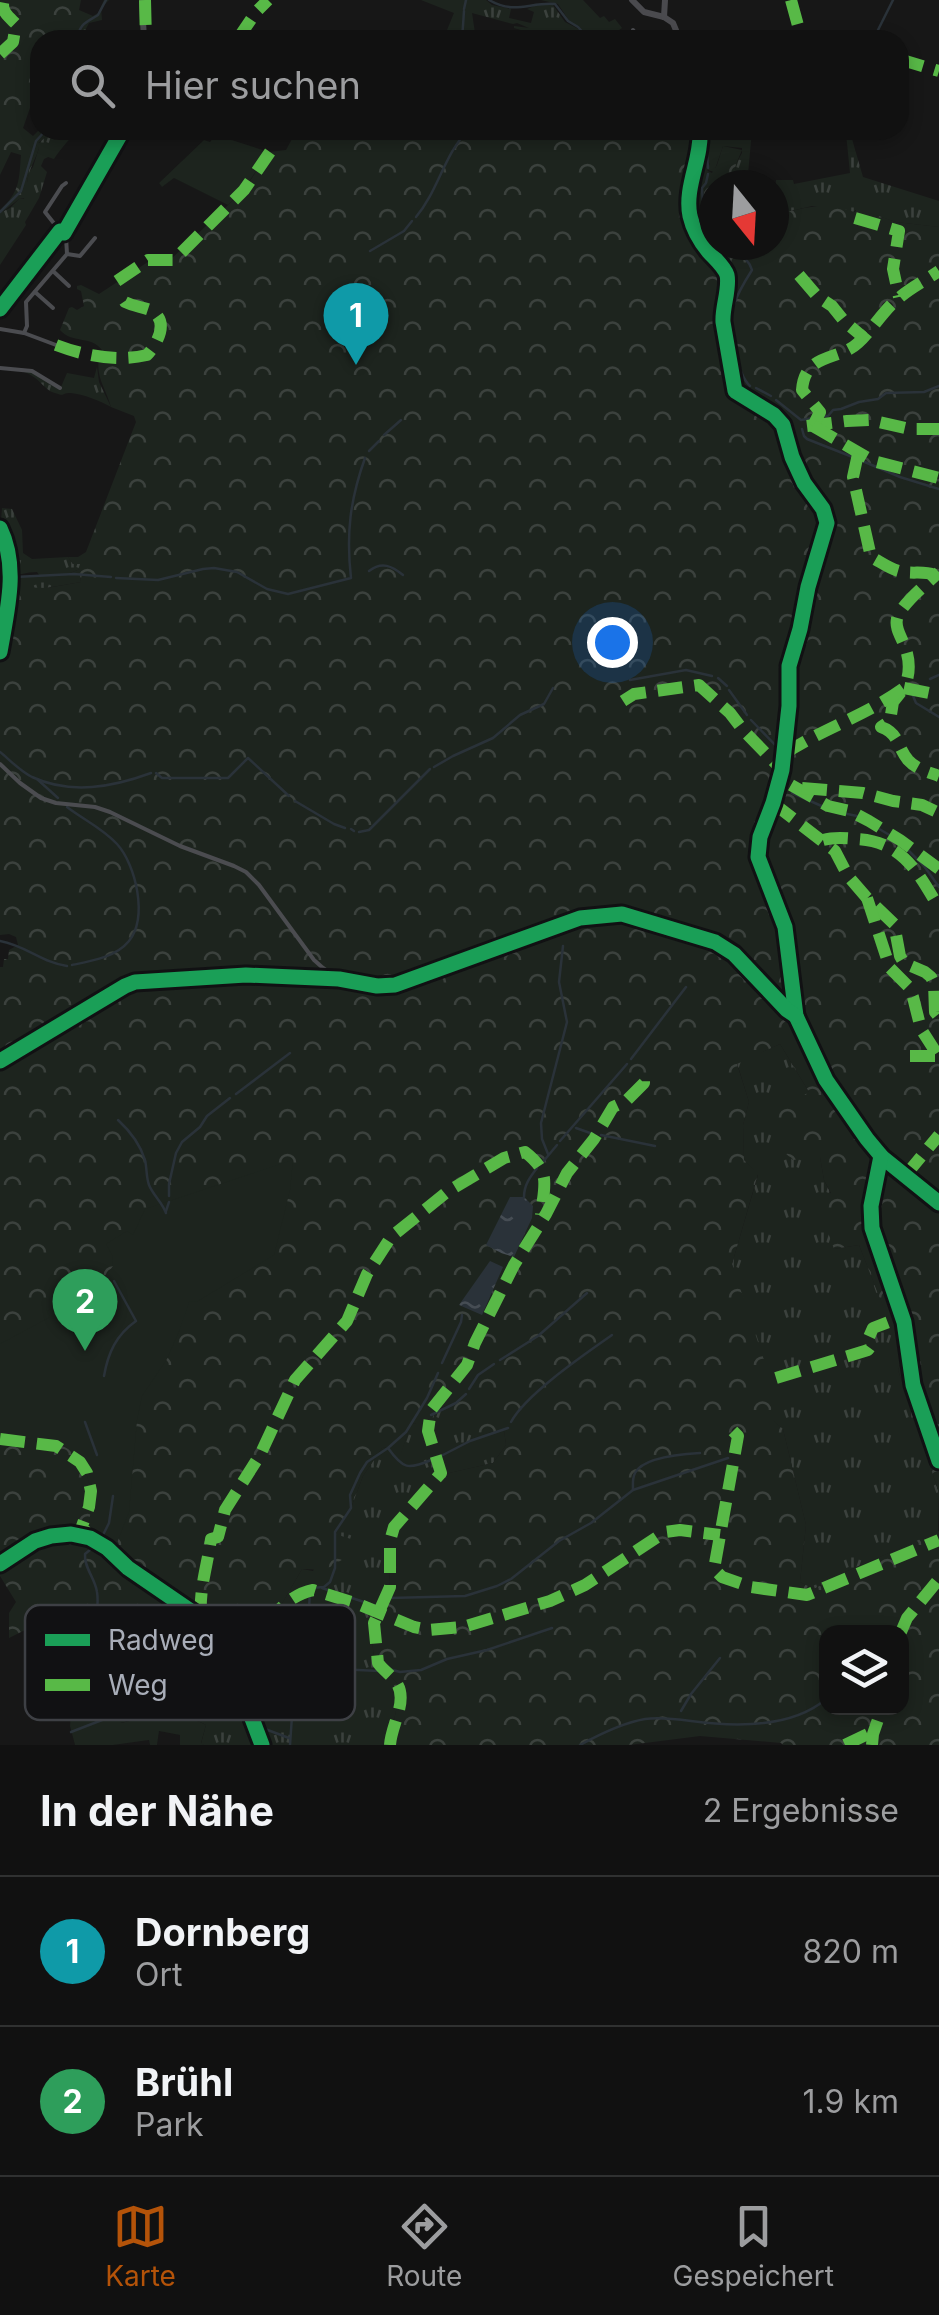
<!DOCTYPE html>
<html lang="de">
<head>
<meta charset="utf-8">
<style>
  :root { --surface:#111; --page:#1a1a1a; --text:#f1f3f6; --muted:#9c9d9f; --line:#303131; --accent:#b45309 }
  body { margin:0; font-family:Inter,sans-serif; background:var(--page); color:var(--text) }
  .controls { position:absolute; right:30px; bottom:30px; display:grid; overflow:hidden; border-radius:20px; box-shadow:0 5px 15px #0003 }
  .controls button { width:90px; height:90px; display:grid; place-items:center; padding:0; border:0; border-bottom:2px solid var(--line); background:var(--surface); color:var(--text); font:50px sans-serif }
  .compass { position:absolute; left:699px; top:170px; width:90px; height:90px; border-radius:50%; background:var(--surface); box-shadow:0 5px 15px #0003; rotate:162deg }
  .you { position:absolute; left:612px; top:642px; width:35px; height:35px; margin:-25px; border:8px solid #fff; border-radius:50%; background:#1a73e8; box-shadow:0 0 0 15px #1a73e833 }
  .badge { display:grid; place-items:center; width:65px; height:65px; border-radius:50%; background:var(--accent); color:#fff; font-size:32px; font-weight:700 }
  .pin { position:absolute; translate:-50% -82px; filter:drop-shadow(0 2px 5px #0008) }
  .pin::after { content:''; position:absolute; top:52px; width:35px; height:30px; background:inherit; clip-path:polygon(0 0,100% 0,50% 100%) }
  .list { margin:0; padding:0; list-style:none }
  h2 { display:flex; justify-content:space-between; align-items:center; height:130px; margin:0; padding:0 40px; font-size:42px }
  h2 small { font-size:32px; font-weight:400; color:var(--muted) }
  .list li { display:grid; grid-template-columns:65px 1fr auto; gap:30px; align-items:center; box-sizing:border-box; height:150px; padding:0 40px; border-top:2px solid var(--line) }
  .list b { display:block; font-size:38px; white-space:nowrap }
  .list p { margin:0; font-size:32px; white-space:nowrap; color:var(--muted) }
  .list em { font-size:32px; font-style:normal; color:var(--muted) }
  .icon { flex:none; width:55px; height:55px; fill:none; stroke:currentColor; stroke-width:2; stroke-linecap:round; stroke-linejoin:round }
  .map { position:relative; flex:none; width:939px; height:1745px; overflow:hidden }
  .search { position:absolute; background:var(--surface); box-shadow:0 5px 15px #0003; left:30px; right:30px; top:30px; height:110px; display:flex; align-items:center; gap:25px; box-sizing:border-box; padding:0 35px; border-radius:30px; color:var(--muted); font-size:38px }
  .sheet { height:430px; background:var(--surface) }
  nav { display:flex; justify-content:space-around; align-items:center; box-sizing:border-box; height:140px; border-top:2px solid var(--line); background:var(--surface); font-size:28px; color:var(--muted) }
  nav a { display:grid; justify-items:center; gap:5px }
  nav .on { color:var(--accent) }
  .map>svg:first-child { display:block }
  .grass { fill:url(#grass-tufts) }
  .forest { fill:url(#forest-crowns); fill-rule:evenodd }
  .green { fill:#1d241e }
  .water { fill:url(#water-ripples) }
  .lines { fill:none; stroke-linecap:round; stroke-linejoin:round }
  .stream { stroke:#2a3239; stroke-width:2.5 }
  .street { stroke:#4b4c50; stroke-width:4 }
  .secondary { stroke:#4a4a4e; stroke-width:6 }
  .quiet { stroke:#58b947; stroke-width:12; stroke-dasharray:25 12; stroke-linecap:butt }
  .cycleway-casing { stroke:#111113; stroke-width:21 }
  .cycleway { stroke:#1a9f57; stroke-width:15 }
  .key { fill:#111113; stroke:#3e4045; stroke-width:2.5 }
  .key-label { font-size:28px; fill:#a8adb8 }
</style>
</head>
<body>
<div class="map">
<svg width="939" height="1745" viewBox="0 0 939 1745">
  <defs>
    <pattern id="grass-tufts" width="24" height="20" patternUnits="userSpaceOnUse" patternTransform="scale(2.5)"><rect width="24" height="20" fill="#1d241e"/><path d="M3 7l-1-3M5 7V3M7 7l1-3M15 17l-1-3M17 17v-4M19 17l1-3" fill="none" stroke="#3b413d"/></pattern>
    <pattern id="forest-crowns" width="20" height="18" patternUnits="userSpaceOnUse" patternTransform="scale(2.5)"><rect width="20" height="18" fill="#1d241e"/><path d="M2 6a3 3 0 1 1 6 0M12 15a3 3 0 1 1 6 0" fill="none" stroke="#3b413d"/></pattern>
    <pattern id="water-ripples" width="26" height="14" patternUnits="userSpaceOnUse" patternTransform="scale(2.5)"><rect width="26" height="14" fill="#2a3239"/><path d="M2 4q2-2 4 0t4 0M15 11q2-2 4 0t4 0" fill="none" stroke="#464d54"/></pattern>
  </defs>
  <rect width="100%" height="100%" fill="#171717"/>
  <g class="grass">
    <polygon points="421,0 486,0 492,5 511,9 509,18 531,23 534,12 527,9 539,4 553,5 565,22 586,33 570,22 558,4 541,0 583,0 600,18 604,16 609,22 615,19 622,28 610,36 612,40 555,40 541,37 540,40 532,40 531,33 514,28 514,26 529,28 517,23 513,24 472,13 476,40 448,40 445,35 454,13"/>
    <path d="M52 130 67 138 73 130H77C69 140 61 148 54 159L48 157 44 159 41 166 47 172 39 198 25 222 26 225 0 265V213L10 208 19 199H24L29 172 33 167 39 148 36 146 37 142 39 143Z"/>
    <polygon points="702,130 752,130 747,185 733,185 736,164 742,153 742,148 723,146 714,172 705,169 705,167 710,164 704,155 700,154"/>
    <polygon points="830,130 844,130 845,132 846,130 862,130 850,132 863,177 939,201 939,227 896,222 857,209 853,212 812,206 774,215 776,180 793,180 794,184 850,173 846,133 830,135"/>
    <path d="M97 367 99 382 111 407C101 401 83 394 71 393 59 393 67 397 55 393 43 390 40 376 21 371L26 369 61 387 67 373 94 378Z"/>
    <path d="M2 508 12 509 22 530 23 553 32 559 68 557 73 564 80 563V569L70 573 80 575 81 582 46 588H20L13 592 0 656V582L6 578 19 579 21 576H40L37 572C23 572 13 578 0 575V556L10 553 2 533 0 534Z"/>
    <polygon points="780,1044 809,1092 824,1180 831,1194 834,1249 859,1245 884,1308 896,1310 905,1351 898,1370 939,1493 938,1532 845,1572 814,1589 800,1582 806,1525 783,1429 765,1414 732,1264 758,1175 744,1160 743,1125 749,1102 737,1063"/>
    <path d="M446 1406 488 1433 504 1430 506 1445 493 1463 436 1476 388 1561 390 1582 384 1600 370 1622 374 1658 397 1683V1706L389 1745H204L201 1744 206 1725C177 1709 151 1716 120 1723L117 1714 110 1716 71 1711V1688L109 1685 89 1659 91 1654 130 1639 158 1640 205 1622 226 1640 238 1662 248 1645 280 1607 302 1569 313 1571 351 1508 363 1476 382 1448 391 1447 401 1453 411 1424C424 1423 434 1411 446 1406Z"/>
  </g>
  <g class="forest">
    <path d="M0 0H81L79 10 93 16 98 13 104 0H109L101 8 102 20 89 23 80 40H40V79L23 128 33 136 40 129 52 131 36 145 39 148C35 161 26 174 27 187H31V193L26 198 19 199 1 213 0 210C20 192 19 180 21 155L11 152 0 175Z"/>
    <path d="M297 130H697L696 153 703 154 706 162 710 163 705 167 708 171 712 173 717 165 723 146 742 150 736 164 733 185H714V245H774V215C806 208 821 201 854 212L856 211V208L896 222 939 227V1493L898 1370 905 1351 896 1311 884 1309 859 1245 834 1249 817 1202 831 1193 824 1180 820 1157 793 1160 784 1152 776 1113 809 1092 780 1044 737 1064 749 1102 743 1125 744 1160 758 1174 732 1264 775 1393 773 1408 766 1414 783 1429 806 1525 800 1582 814 1589 845 1572 939 1531V1745H783L781 1743 700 1736 629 1745H389L397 1706V1683L374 1658 370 1621 384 1600 390 1582 388 1561 393 1524 436 1476 493 1463 506 1445 504 1430 488 1433 468 1432 446 1406 435 1411 430 1425 421 1428 418 1423 411 1424 399 1460 392 1454 391 1447 382 1448 363 1476 351 1508 335 1534 351 1539 345 1558 325 1570 302 1569 280 1607 248 1645 246 1661 238 1662 226 1640 205 1623 183 1653 158 1640 130 1639 91 1654 32 1634 27 1629 9 1638V1613L16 1602 0 1576V967H3L4 959H8L9 950 18 945 16 937 9 934 0 935V656L9 595 13 592 12 588 16 587 47 588 81 582 80 575 72 576 70 573 80 569V564H73L68 557H78L86 552 136 422 134 416 111 407C105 385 92 373 102 350 91 335 72 344 60 330L69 308 72 307 77 310 84 306 81 291 77 289V286L81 285 99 294 151 260 169 261 244 190 269 152 286 150ZM826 1632H902V1708H826Z"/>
  </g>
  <g class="green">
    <polygon points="216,135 269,152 244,189 228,205 174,178 162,187 159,183 204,140 210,142"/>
    <path d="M293 1160 290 1190 274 1255 198 1301 189 1302 180 1329 167 1359 142 1396 137 1420 129 1512 115 1548 88 1530C95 1494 92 1449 47 1441 31 1438 16 1439 0 1435V1344L50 1317 47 1311C71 1299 98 1288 113 1266L112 1255 106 1244 127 1231 133 1235 145 1209Z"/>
    <path d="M71 1711 110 1716 118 1714 121 1723C152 1716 177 1709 206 1725L201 1743 204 1745H180V1735L159 1731 157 1745H150L149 1740 113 1745H75L70 1726Z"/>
  </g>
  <g class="water">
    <polygon points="510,1197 524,1197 533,1206 532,1218 514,1257 501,1253 486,1245"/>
    <polygon points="490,1261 503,1267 482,1315 459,1305"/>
  </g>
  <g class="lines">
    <g class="stream">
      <path d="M489 0C515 15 529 2 555 4L568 21 578 27 590 40"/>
      <polyline points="464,9 466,0"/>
      <path d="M77 40C80 23 85 23 98 15L106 0"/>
      <polyline points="462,40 464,11"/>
      <polyline points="873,40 893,0"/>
      <polyline points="706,141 708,168"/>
      <path d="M708 174 706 183 702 188C703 205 703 222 708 237L714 238"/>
      <polyline points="0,212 21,191 36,141 46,130"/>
      <path d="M416 217C438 191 444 155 468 130"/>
      <path d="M728 245C736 255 748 256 752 270 745 281 737 294 733 307 729 326 736 373 750 386"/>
      <polyline points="370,251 404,231 412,221"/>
      <polyline points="756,388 771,396"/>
      <polyline points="776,400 801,420 813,418"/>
      <polyline points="821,416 828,416 833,410 841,409 859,402 878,399 886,393 924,392 939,386"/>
      <polyline points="802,429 804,436 807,439 855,458"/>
      <polyline points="384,435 401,420"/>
      <polyline points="369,451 379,441"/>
      <polyline points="860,460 900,477 939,489"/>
      <polyline points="0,571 7,576"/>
      <path d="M369 571C382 561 392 566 403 575"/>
      <polyline points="15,577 74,574 111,577"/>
      <path d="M116 578 158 580 203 569 214 568 237 572 267 589 288 594 351 578C346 534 350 500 365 458"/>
      <polyline points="718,678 727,686"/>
      <polyline points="930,679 939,675"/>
      <polyline points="630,680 686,670 712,676"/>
      <polyline points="729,690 747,715"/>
      <polyline points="911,691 916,703 939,717"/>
      <polyline points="751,720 780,750"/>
      <path d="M0 752C11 761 20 771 32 777 71 795 113 787 151 773"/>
      <polyline points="434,767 453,756 493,738 520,715 544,704 553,688"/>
      <polyline points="156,773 162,778 228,778 248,758 289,796"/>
      <polyline points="37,779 58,798"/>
      <polyline points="792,793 833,811 857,816 898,840 924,866 939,887"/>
      <polyline points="295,801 334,824 345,828"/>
      <path d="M67 807C84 820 102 828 117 844 136 865 148 917 129 941 116 957 92 961 72 965"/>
      <polyline points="351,829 354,831"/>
      <polyline points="359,832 369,830 430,769"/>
      <path d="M0 941C27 946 43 963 67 966"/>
      <polyline points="631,1059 686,987"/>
      <polyline points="236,1094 290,1053"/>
      <path d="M118 1120C130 1131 140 1144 145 1160 147 1168 146 1177 149 1185 153 1195 162 1202 166 1213"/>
      <polyline points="576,1128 593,1134"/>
      <polyline points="601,1135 655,1146"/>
      <polyline points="560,1141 627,1064"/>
      <polyline points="548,1154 542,1139 541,1123 567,1022 559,982 563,946"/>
      <polyline points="542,1163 557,1145"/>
      <polyline points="169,1196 169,1184 176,1153 182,1142 200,1127 207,1116 230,1098"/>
      <path d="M524 1197C524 1185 530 1177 537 1168"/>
      <polyline points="166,1211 169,1202"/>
      <polyline points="500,1360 538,1336 587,1293"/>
      <polyline points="442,1363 461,1322 462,1315"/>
      <path d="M104 1376C108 1353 116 1335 136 1321L114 1281"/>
      <polyline points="469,1389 478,1375 494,1364"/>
      <polyline points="431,1415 456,1403 466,1394"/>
      <polyline points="85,1422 97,1455"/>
      <path d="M511 1422C526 1394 585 1354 612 1335"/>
      <path d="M388 1448C403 1469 408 1470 431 1460"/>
      <polyline points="437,1458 470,1441 508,1428"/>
      <path d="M633 1490C633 1484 632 1479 635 1473 643 1457 683 1454 700 1453"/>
      <polyline points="102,1537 109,1523 113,1496"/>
      <path d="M96 1545 85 1554C84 1568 95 1578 97 1592 100 1609 92 1626 99 1642L105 1643C119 1639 137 1626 152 1632 168 1637 184 1675 195 1689 208 1705 231 1717 250 1723"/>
      <polyline points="322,1588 376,1606 381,1601"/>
      <polyline points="390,1598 465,1596 497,1586 511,1579 559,1541 591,1523 633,1490 728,1458"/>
      <polyline points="296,1667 379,1671"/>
      <polyline points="389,1669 400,1672 421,1670 447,1659 487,1650 552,1628"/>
      <polyline points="681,1711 691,1694 720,1658"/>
      <polyline points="122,1712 187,1678"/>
      <polyline points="257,1726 289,1738"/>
      <polyline points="71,1732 115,1715"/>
      <polyline points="290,1745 296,1658 309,1611 310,1588 324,1587 330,1582 335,1568 335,1532 351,1508 350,1495 360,1473 367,1462 388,1448 406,1432 427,1398 438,1373"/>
      <path d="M580 1745C600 1734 622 1723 645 1719 660 1717 676 1719 691 1721 735 1727 792 1728 826 1699"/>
    </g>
    <g class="street">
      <polyline points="633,30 640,40"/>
      <polyline points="675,40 680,38 684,40"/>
      <polyline points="60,231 45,212 62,186 66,183"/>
      <polyline points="67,254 80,256 95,238"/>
      <polyline points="54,272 69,286"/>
      <polyline points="35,292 53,308"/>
      <polyline points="0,329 24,333 56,345"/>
      <polyline points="24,333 27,326 26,302 67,254 66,237 62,231"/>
      <polyline points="0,368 32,371 60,388"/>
      <path d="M0 528C19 567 7 611 0 652"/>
      <polyline points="0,764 20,783 41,798 56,803 95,807 110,812 180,846 234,866 246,872 259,885 314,960 323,968 339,979 350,982 377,986 395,985 580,918 622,914 715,942 734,954 793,1014"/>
    </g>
    <g class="secondary">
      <polyline points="142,0 144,40"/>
      <polyline points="632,0 644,12 664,17"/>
      <polyline points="664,17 673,23 680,40"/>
      <polyline points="664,17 665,0"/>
      <path d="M700 130C702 159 684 187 690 216 693 229 699 240 708 251 714 258 724 266 727 275 730 289 722 307 723 322L735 391 774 415 783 425 792 457 804 483 823 509 827 523 808 587 800 629 789 666V706L782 770 773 803 760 837 758 857 785 927 796 1016 826 1080 867 1139 882 1157 939 1203"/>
      <polyline points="0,309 75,213 121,130"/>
    </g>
    <g class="quiet">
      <polyline points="145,0 146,40"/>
      <polyline points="791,0 802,40"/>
      <polyline points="237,40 256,12 268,0"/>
      <path d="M0 54 13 42 16 24C9 17 0 11 4 0"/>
      <polyline points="899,59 939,71"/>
      <polyline points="855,218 899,231 893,269 899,297"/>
      <polyline points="799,275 817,296 832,306 845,322 863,337"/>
      <polyline points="117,281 148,260 174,260 244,190 270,152"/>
      <path d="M56 345C85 356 117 362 147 355 158 343 170 320 150 310 142 307 133 306 125 302L121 296 122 291"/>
      <polyline points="807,426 847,421 870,420 910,429 939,429"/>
      <path d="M813 426 820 412 802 390C805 352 839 361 858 343 873 329 884 309 900 297 912 287 926 280 939 271"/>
      <polyline points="813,426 873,461 939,478"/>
      <path d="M858 454 853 477 871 557C881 562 892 571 904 572 917 574 926 570 939 577"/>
      <polyline points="904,688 939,695"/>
      <path d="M901 692 893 702 890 721 881 727C899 733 897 747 908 760 916 769 928 772 939 776"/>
      <polyline points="623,701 634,694 699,685 730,713 743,730 782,770"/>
      <path d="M784 754C822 729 867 715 904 688 911 672 910 658 903 642 900 635 895 627 897 619 900 605 928 583 939 572"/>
      <polyline points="791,785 828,806 850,811 869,821 900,840 939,869"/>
      <polyline points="802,788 863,793 893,801 922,805 939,813"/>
      <polyline points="773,803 835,851 848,876 867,898 894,924 900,956 904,963 925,972 931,977 934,983 935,1012 939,1017"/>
      <path d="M823 840C834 837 845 838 856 839 902 841 918 872 939 908"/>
      <polyline points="867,898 890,968 908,986 913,997 921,1029 939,1057"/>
      <polyline points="910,1056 938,1056"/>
      <polyline points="905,1176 939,1135"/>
      <polyline points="776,1378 868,1350 871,1346 869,1337 873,1328 902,1317"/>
      <polyline points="733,1431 738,1436 714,1569 722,1577 751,1587 807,1595 939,1540"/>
      <polyline points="0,1439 56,1446 80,1462 87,1473 91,1491 89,1507 82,1526 90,1538"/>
      <path d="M201 1618C199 1589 207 1567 211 1539L218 1537 225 1510 260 1455 295 1380 347 1321 367 1274 391 1237 447 1192 504 1158 525 1152C552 1173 544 1185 541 1215"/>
      <polyline points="901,1632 907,1618 939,1579"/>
      <path d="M241 1652C262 1631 282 1596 313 1590L358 1604 414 1627 429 1630 463 1627 550 1601 585 1585 665 1532 680 1530 720 1535"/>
      <path d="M390 1745C391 1724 410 1699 395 1681 390 1674 383 1670 378 1663L374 1623 390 1587V1541L394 1527 441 1473 428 1431 431 1410 467 1365 475 1343 514 1265 546 1214 567 1173 594 1139 613 1107 626 1101 644 1083V1077"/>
      <polyline points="845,1745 876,1730"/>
      <polyline points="872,1745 873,1734 882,1708"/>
    </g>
    <defs>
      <g id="cycleway">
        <path d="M700 130C702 159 684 187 690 216 693 229 699 240 708 251 714 258 724 266 727 275 730 289 722 307 723 322L735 391 774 415 783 425 792 457 804 483 823 509 827 523 808 587 800 629 789 666V706L782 770 773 803 760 837 758 857 785 927 796 1016 826 1080 867 1139 882 1157 939 1203"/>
        <polyline points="0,309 60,231 64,233 123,130"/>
        <path d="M0 528C19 567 7 611 0 652"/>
        <polyline points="0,1061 125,986 135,982 246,975 339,979 377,986 395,985 580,918 622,914 715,942 734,954 787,1010 796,1016"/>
        <polyline points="881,1156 871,1206 872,1228 904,1322 913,1385 939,1461"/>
        <polyline points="0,1564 35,1541 51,1536 71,1534 90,1538 107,1548 128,1568 201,1618 241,1652 248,1708 262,1745"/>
      </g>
    </defs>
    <use href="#cycleway" class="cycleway-casing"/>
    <use href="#cycleway" class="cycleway"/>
  </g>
  <rect x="25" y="1605" width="330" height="115" rx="15" class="key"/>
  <rect x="45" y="1634" width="45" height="12" fill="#1a9f57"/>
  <rect x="45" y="1679" width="45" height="12" fill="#58b947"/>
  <g class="key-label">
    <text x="108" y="1650">Radweg</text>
    <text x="108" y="1695">Weg</text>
  </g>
</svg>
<div class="controls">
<button><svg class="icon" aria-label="layers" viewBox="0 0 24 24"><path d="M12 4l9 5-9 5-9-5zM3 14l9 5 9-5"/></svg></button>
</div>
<svg class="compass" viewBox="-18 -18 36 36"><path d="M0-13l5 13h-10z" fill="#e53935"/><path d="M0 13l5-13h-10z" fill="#9c9d9f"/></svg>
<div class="you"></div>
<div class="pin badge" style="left:356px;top:365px;background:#0f9aa8">1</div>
<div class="pin badge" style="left:85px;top:1351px;background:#2e9e5b">2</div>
<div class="search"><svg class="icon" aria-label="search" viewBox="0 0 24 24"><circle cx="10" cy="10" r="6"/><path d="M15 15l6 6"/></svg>Hier suchen</div>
</div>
<section class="sheet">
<h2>In der Nähe<small>2 Ergebnisse</small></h2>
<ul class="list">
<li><span class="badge" style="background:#0f9aa8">1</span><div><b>Dornberg</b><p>Ort</p></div><em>820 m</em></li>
<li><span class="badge" style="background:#2e9e5b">2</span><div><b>Brühl</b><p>Park</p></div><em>1.9 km</em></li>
</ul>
</section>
<nav>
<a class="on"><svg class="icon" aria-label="map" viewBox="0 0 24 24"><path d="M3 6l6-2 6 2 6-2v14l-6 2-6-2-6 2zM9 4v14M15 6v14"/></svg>Karte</a>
<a><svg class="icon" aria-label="directions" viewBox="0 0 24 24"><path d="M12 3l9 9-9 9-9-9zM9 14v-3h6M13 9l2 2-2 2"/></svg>Route</a>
<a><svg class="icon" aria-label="saved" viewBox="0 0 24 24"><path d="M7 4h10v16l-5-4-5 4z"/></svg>Gespeichert</a>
</nav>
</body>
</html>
